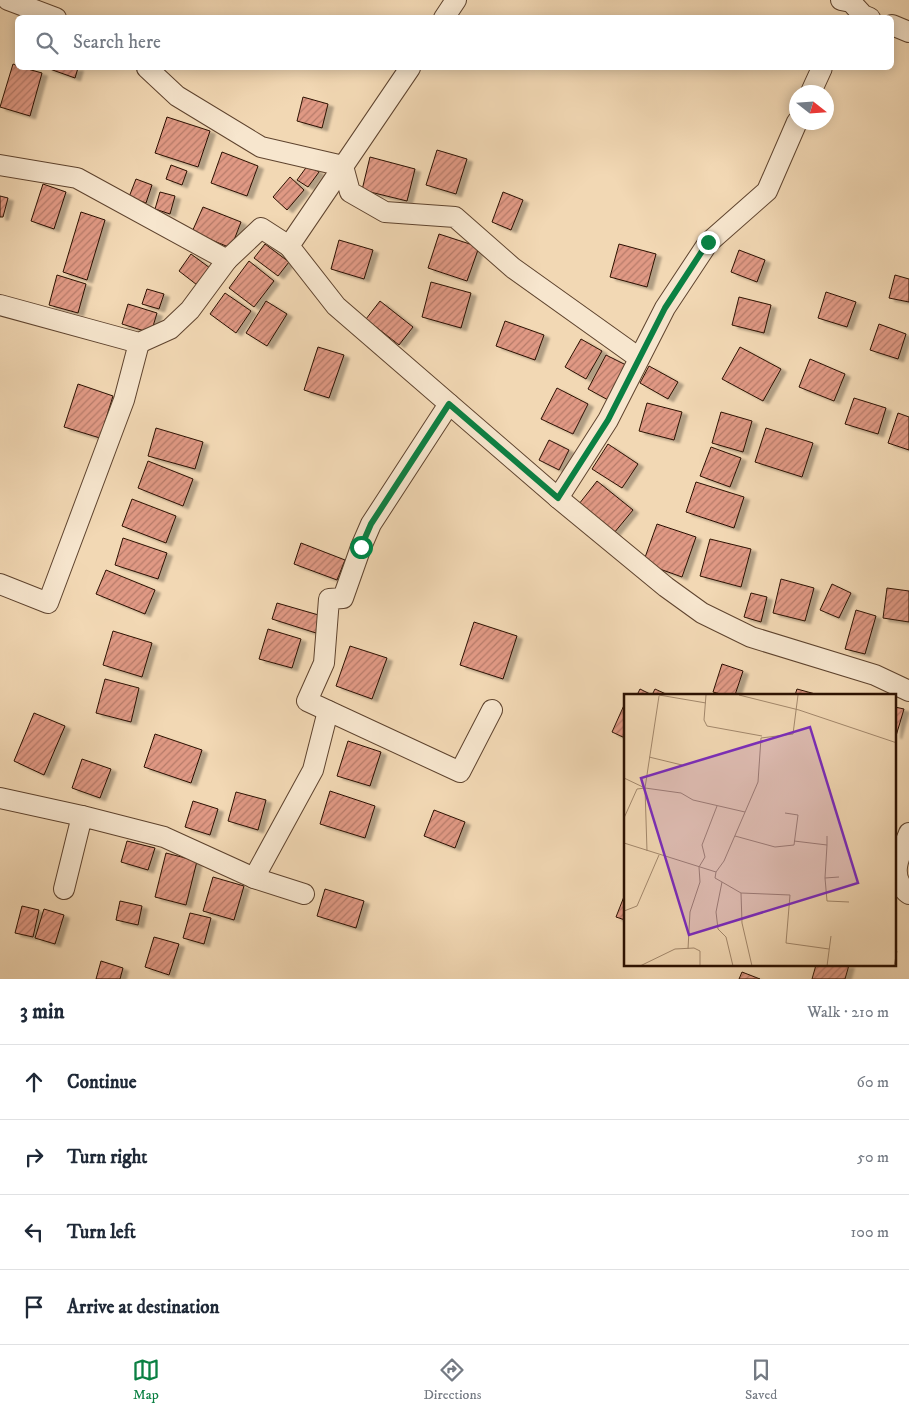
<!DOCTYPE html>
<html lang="en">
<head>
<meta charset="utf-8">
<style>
  :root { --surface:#fff; --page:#f6f6f7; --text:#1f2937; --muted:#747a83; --line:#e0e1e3; --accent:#0b8043 }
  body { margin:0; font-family:"IM FELL DW Pica",serif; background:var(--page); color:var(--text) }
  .compass { position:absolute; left:789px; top:85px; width:45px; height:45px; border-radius:50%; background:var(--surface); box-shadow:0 2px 12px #0003; rotate:107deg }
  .stop { position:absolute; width:15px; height:15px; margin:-11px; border:4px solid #0b8043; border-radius:50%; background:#fff }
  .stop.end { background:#0b8043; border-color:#fff; box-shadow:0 1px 5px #0008 }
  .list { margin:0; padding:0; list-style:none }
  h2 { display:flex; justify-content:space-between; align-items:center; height:65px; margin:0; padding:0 20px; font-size:21px }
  h2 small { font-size:16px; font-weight:400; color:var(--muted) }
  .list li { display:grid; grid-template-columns:32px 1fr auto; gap:15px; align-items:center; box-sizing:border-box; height:75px; padding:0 20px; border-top:1px solid var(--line) }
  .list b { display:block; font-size:19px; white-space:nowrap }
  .list em { font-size:16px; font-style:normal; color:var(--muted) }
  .icon { flex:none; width:28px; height:28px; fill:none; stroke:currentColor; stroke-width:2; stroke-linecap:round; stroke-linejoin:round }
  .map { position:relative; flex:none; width:909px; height:979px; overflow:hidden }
  .search { position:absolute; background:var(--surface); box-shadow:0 2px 12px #0003; left:15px; right:15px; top:15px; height:55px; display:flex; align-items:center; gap:12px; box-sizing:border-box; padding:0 18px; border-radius:8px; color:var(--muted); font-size:19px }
  .sheet { height:365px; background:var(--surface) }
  nav { display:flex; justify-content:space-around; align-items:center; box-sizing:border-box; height:70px; border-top:1px solid var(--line); background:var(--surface); font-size:14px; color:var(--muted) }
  nav a { display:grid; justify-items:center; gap:2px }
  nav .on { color:var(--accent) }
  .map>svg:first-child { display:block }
  .building { fill:url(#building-hatch); stroke:#2c1101; filter:url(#shadow) }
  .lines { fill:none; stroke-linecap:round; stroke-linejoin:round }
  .minor-casing { stroke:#5e432e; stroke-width:22 }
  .minor { stroke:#f7e6ce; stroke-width:20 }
  .route { stroke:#0b8043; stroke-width:6 }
  .inset-road { fill:none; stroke:#a3886c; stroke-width:1 }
  .view { fill:#7b2cbf; fill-opacity:0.15; stroke:#7b2cbf; stroke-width:2.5 }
  .inset-edge { fill:none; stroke:#2c1101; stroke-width:2.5 }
</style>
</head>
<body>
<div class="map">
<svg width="909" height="979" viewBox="0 0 909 979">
  <defs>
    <pattern id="building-hatch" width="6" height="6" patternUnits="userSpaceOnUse" patternTransform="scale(1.25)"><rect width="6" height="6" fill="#e09984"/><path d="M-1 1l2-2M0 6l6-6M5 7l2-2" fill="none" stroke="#b67b6a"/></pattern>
    <filter id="shadow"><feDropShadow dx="5.5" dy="3" stdDeviation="1" flood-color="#0004"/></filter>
  </defs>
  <rect width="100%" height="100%" fill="#f2d8b4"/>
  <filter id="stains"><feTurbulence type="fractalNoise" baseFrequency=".004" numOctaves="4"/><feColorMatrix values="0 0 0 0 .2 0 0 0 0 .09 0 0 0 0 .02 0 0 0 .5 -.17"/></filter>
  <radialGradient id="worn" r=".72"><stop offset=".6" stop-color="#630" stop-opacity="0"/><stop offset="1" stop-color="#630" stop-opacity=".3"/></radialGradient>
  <g class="building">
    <polygon points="13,64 18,66 18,68 24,68 42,73 30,116 0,107"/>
    <polygon points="47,68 78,68 75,78"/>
    <polygon points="303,97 328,104 322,128 297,121"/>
    <polygon points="167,117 210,131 198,167 155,153"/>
    <polygon points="437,150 467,159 456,194 426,185"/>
    <polygon points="222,152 258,166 247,196 211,183"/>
    <polygon points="370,157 415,169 407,201 362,190"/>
    <polygon points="171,165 187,171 182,185 166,179"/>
    <polygon points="308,165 319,172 308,187 297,180"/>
    <polygon points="290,177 304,190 287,210 273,197"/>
    <polygon points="136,179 152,185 146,203 129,197"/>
    <polygon points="43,184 66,192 54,229 31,221"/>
    <polygon points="160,192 175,196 170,214 155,209"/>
    <polygon points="503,192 523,200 511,230 492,222"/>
    <polygon points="0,196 8,198 3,217 0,217"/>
    <polygon points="203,207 241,222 231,248 192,232"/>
    <polygon points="81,212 105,220 87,280 63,272"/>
    <polygon points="439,234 479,247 467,281 428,268"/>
    <polygon points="339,240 373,250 364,279 331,269"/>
    <polygon points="265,244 289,262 278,276 254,258"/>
    <polygon points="619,244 656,254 647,287 610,277"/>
    <polygon points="739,250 765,260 757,282 731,272"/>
    <polygon points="191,254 214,271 201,288 179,271"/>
    <polygon points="249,261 274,281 254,307 229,288"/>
    <polygon points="57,275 86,284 78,313 49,305"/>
    <polygon points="895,275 909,279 909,302 889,298"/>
    <polygon points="431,282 471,293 461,328 422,317"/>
    <polygon points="147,289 164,294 159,309 142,304"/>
    <polygon points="826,292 856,302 847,327 818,318"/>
    <polygon points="225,293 251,311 236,333 210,314"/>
    <polygon points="739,297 771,305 764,333 732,325"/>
    <polygon points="266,301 287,314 267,346 246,333"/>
    <polygon points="380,301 413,327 399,345 366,319"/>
    <polygon points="128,304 157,313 151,333 122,324"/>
    <polygon points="505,321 544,335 535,360 496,346"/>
    <polygon points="879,324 906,334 898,359 870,350"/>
    <polygon points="581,339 602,351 586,379 565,367"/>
    <polygon points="318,347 344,355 329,398 304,390"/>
    <polygon points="740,347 781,369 763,401 722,379"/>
    <polygon points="606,355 628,366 610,401 588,389"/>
    <polygon points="810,359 845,374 834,401 799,387"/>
    <polygon points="649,366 678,382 668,399 640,383"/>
    <polygon points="78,384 113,396 100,438 64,427"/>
    <polygon points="557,388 588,404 573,434 541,419"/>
    <polygon points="854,398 886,408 878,434 845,424"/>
    <polygon points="647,403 682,412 674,440 639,431"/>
    <polygon points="721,412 752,421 743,452 712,443"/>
    <polygon points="898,413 909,417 909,450 888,443"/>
    <polygon points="156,428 203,442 195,469 148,456"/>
    <polygon points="766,428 813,443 802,477 755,462"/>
    <polygon points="549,440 569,450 559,470 539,460"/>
    <polygon points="608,444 638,464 622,488 592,469"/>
    <polygon points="711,447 741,458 730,487 700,476"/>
    <polygon points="148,461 193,479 183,506 138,488"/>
    <polygon points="597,481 633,510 614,533 579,504"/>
    <polygon points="696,482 744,497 734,528 686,512"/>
    <polygon points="132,499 176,516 166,543 122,526"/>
    <polygon points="657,524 696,537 682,577 643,563"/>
    <polygon points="123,538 167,553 158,579 115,565"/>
    <polygon points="710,539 751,549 741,587 700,576"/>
    <polygon points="301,543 345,560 337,580 294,564"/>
    <polygon points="106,570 155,590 145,614 96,594"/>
    <polygon points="781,579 814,588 805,621 773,613"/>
    <polygon points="832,584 851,593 839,618 820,610"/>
    <polygon points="887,588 909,591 909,622 883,618"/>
    <polygon points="751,593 767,597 761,622 744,617"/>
    <polygon points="277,603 322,616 316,633 272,619"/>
    <polygon points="856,610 876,616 865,654 845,649"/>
    <polygon points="474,622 517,636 503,679 460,665"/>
    <polygon points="268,629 301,639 292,668 259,659"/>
    <polygon points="113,631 152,643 142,677 103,665"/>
    <polygon points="350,646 387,658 372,699 336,686"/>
    <polygon points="722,664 743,671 735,695 724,695 713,692"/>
    <polygon points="105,679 139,688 131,722 96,713"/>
    <polygon points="640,689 652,695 655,689 668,695 637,695"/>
    <polygon points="797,689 819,695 795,695"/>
    <polygon points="625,703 625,738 612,732"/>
    <polygon points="895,707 904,709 896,736 895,735"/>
    <polygon points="34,713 65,726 44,775 14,761"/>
    <polygon points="155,734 202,750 191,783 144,767"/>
    <polygon points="348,741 381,752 370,786 337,776"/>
    <polygon points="82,759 111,769 100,798 72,788"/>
    <polygon points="330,791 375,806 365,838 320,824"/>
    <polygon points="236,792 266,800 258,830 228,821"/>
    <polygon points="193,801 218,809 210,835 185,827"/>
    <polygon points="434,810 465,822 455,848 424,836"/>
    <polygon points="127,841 155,848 148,870 121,862"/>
    <polygon points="166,853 197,861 186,905 155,897"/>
    <polygon points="213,877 244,886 234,920 203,911"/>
    <polygon points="325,889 364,901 356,928 317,916"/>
    <polygon points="625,894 625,920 616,917"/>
    <polygon points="120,901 142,906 138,925 116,920"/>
    <polygon points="22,906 39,910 33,937 15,933"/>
    <polygon points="44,909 64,915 55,944 35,938"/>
    <polygon points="190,913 211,918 204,944 183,938"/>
    <polygon points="154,937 179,944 169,975 145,967"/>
    <polygon points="101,961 123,968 120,979 96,979"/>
    <polygon points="816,965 849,965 845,979 812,979"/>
    <polygon points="742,972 760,979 739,979"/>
  </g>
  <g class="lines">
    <defs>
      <g id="minor">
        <polyline points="8,0 56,18"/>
        <polyline points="841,0 851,2 863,15 870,18"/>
        <polyline points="444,18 456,0"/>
        <polyline points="892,25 909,32"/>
        <polyline points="147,68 177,96 261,147 343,166 350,192 385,212 455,217 513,268 639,358"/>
        <polyline points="410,68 289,246 336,306 558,498 666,587 702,613 751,637 875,675 909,691"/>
        <polyline points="811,92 822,68"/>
        <polyline points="0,165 77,178 227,260 261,228 289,246"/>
        <polyline points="0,305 139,343 170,329 190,310 227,260"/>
        <polyline points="449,404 371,524 361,547 343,598 329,599 324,663 307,701 460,772 492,710"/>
        <polyline points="558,498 608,420 665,308 708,243 767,191 797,122"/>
        <polyline points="0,584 48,603 124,400 139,343"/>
        <polyline points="0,798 82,816"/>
        <path d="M909 833C903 850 890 869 901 885 904 889 905 892 909 894"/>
        <polyline points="64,889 82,816 164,837 254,878"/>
        <polyline points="304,894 254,878 313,770 328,711"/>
      </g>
    </defs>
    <use href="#minor" class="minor-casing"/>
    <use href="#minor" class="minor"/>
  </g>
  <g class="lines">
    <polyline class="route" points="361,547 371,524 449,404 558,498 608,420 665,308 708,242"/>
  </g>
  <g transform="translate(624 694)">
    <rect width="272" height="272" fill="#f2d8b4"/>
    <path class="inset-road" d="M35 1 82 9M82 1 80 26 83 32 138 42M115 1 175 16 273 49M25 63 58 71M0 84 21 94 57 99 69 106 121 118M0 124 13 95 21 94M111 142 151 153 170 151 174 121 161 119M170 147 203 151V142M0 149 92 178 100 167 134 88 137 44 169 40 174 1M203 151 201 184 215 183M23 157 21 94 35 2M92 178 91 184 98 188 92 218 94 235 102 243 109 272M201 184 203 207 225 208M98 188 117 199 118 229 128 272M117 199 166 201 162 249 205 255M0 217 13 212 35 161M64 255 66 218 76 188 75 173 81 163 78 151 93 112M16 272 51 255 70 254 76 257V272M203 272 207 242M270 272 273 257"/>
    <path class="view" d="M186 33 234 189 65 241 17 84Z"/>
    <rect width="272" height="272" class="inset-edge"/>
  </g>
  <rect width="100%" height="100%" filter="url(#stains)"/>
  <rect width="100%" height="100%" fill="url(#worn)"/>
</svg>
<svg class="compass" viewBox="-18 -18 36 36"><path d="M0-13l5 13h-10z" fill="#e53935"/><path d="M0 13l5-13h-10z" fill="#747a83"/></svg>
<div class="stop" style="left:361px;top:547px"></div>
<div class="stop end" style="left:708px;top:242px"></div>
<div class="search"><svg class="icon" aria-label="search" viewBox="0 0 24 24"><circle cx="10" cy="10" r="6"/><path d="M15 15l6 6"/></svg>Search here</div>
</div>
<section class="sheet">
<h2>3 min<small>Walk · 210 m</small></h2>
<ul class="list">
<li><svg class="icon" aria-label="ahead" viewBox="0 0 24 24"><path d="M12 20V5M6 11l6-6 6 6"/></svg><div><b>Continue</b></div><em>60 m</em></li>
<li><svg class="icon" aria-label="right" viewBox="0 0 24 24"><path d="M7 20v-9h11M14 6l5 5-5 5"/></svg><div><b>Turn right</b></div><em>50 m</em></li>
<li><svg class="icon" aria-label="left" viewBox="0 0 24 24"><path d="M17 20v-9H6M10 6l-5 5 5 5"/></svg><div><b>Turn left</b></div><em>100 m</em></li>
<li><svg class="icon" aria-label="arrive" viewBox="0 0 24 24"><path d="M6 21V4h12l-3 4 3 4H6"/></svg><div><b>Arrive at destination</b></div></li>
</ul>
</section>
<nav>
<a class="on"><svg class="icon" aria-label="map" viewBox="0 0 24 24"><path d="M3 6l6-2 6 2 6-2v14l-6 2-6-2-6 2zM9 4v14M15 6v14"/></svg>Map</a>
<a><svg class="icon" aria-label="directions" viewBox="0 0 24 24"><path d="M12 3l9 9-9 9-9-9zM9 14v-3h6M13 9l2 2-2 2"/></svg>Directions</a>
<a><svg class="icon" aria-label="saved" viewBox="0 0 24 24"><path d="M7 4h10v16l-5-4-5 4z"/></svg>Saved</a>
</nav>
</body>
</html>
